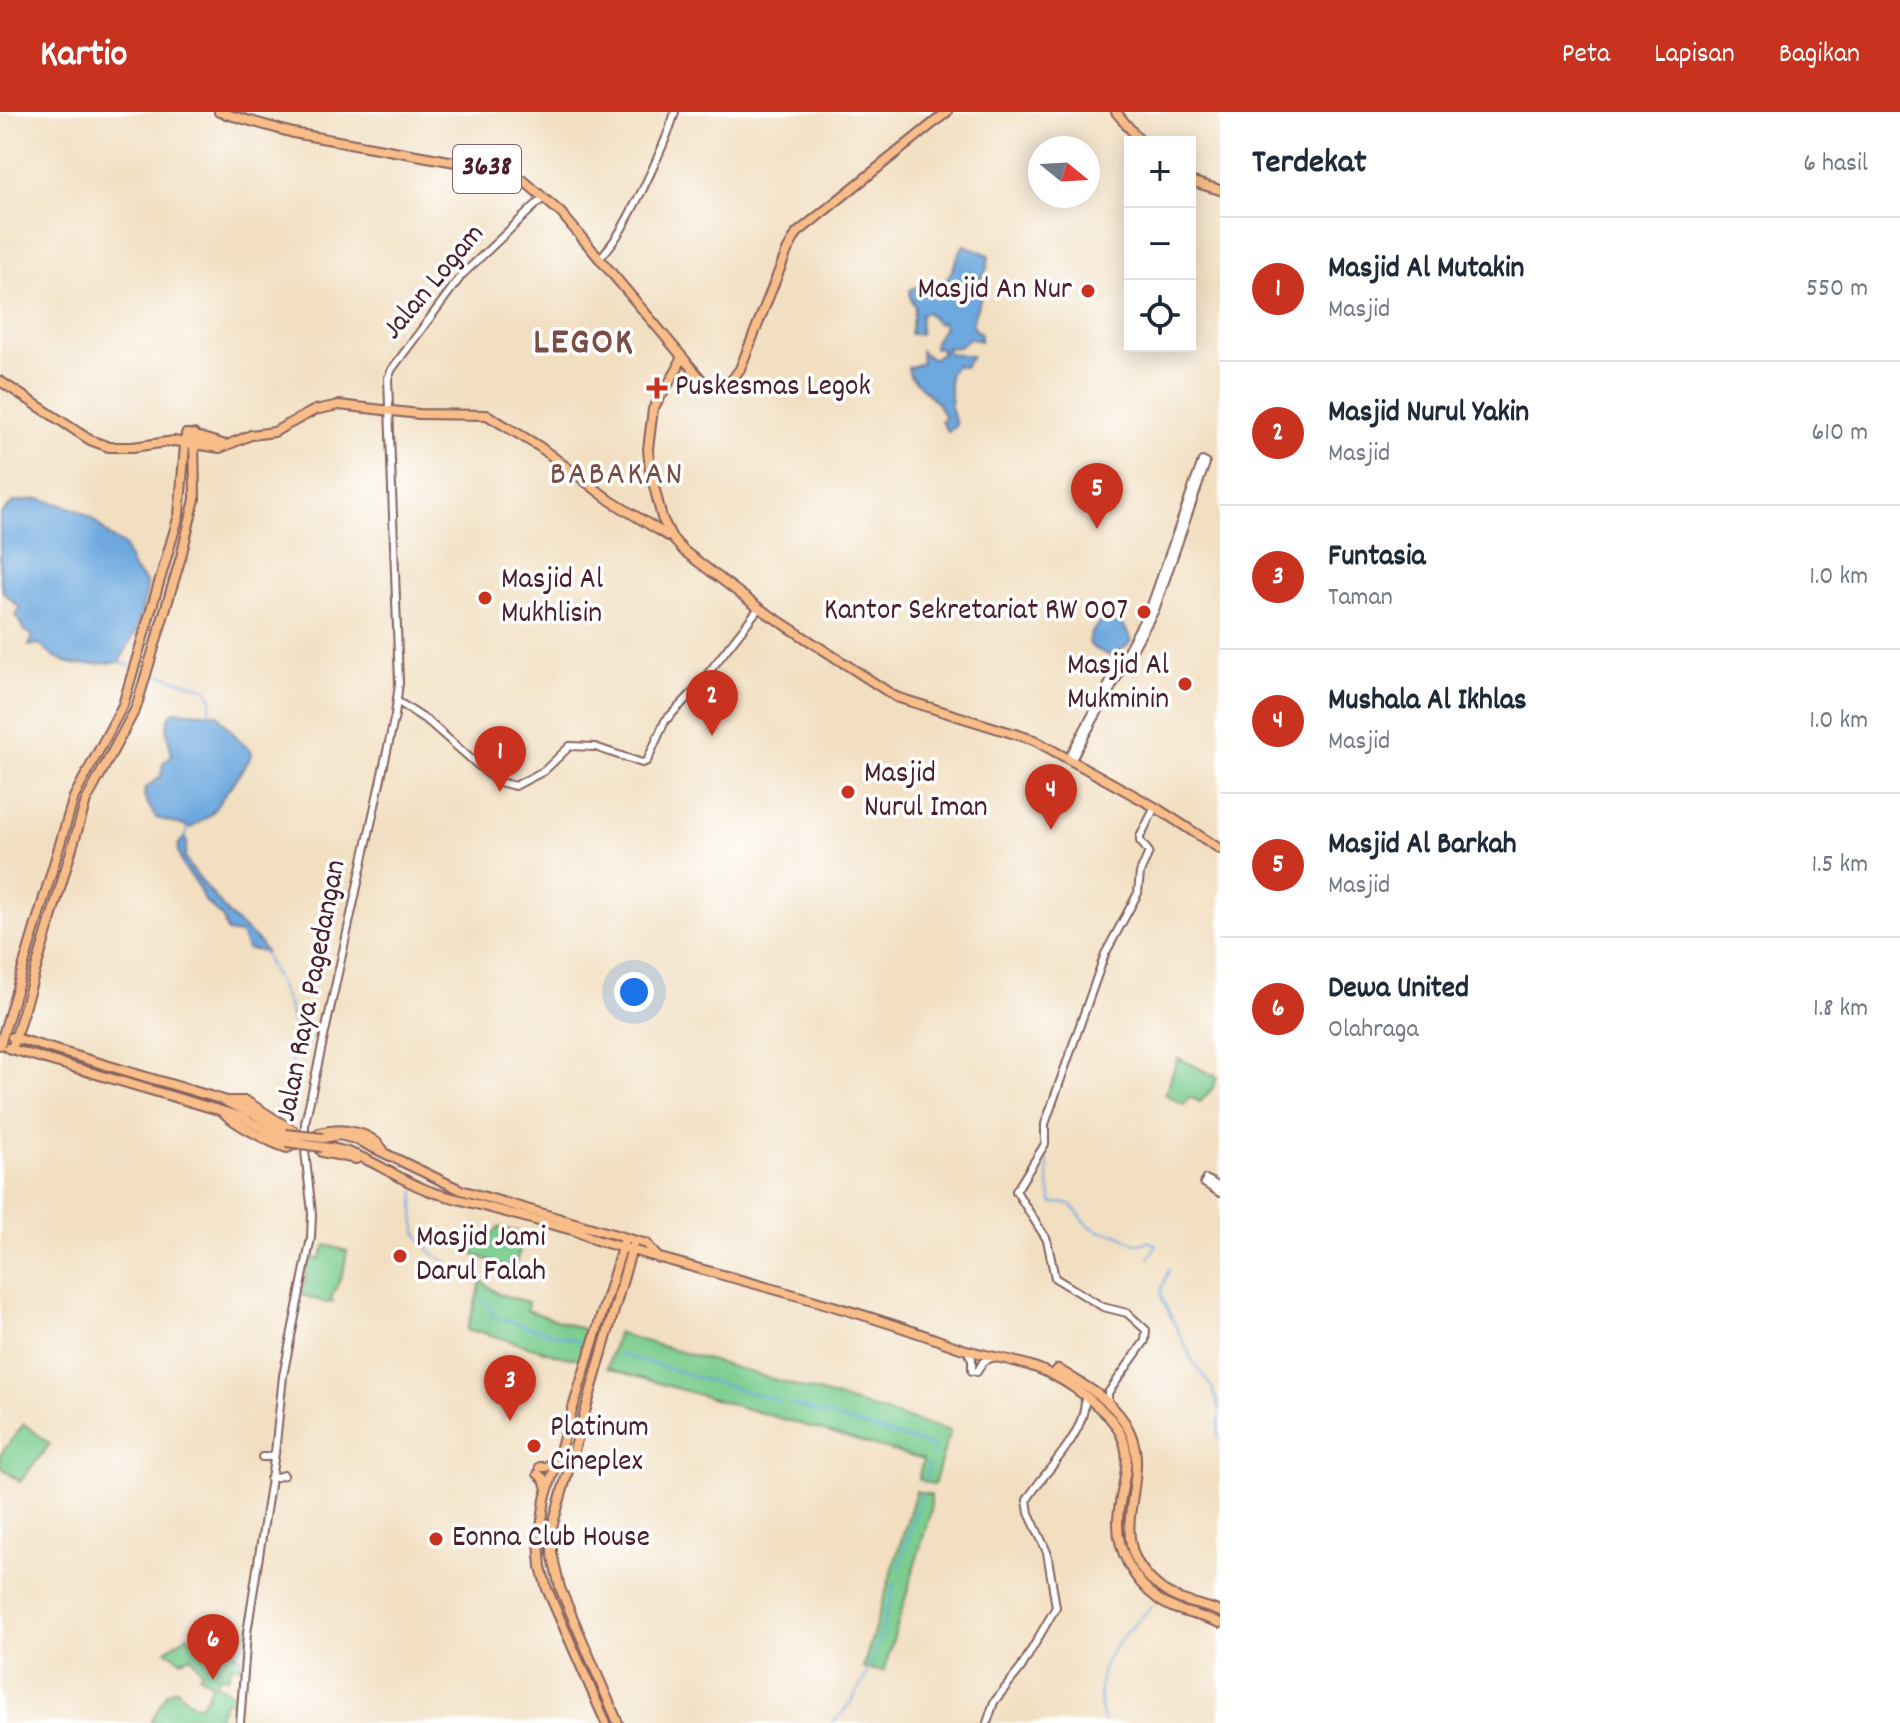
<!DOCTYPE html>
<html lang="id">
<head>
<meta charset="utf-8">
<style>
  :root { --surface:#fff; --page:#f6f6f7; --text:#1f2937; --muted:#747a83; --line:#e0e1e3; --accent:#c8321e }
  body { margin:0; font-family:Dekko,sans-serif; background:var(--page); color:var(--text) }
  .controls { position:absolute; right:24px; top:24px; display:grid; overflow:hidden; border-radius:0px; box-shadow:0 4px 20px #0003 }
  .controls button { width:72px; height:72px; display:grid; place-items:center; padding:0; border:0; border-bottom:2px solid var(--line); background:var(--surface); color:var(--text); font:40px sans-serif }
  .compass { position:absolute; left:1028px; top:24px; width:72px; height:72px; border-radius:50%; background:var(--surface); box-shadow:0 4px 20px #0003; rotate:108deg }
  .you { position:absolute; left:634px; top:880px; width:28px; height:28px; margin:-20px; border:6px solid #fff; border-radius:50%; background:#1a73e8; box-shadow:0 0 0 12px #1a73e833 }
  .badge { display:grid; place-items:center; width:52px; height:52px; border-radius:50%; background:var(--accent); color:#fff; font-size:26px; font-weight:700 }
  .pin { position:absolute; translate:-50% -66px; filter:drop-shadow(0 2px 4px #0008) }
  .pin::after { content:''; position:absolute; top:42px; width:28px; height:24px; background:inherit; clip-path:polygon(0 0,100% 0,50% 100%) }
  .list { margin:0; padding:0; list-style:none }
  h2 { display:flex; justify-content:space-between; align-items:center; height:104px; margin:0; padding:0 32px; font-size:34px }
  h2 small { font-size:26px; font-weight:400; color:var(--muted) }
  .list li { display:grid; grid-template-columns:52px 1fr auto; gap:24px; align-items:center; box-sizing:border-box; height:144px; padding:0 32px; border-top:2px solid var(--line) }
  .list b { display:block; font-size:30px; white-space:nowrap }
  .list p { margin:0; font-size:26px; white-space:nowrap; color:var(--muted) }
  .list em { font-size:26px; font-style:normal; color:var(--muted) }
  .icon { flex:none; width:44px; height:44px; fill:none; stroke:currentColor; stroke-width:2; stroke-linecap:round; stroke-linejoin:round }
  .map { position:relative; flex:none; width:1220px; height:1611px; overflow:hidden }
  header { display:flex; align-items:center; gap:48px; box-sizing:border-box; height:112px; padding:0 40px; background:var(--accent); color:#fff }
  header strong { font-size:38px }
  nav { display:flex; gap:44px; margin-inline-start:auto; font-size:28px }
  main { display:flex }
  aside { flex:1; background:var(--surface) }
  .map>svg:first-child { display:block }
  .green { fill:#7ccd8f; stroke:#63765d; stroke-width:2 }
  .water { fill:#6da9de; stroke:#5c6484; stroke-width:2 }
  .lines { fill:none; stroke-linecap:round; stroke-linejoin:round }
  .stream { stroke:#6da9de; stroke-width:2 }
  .minor-casing { stroke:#856260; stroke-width:10 }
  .major-casing { stroke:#856260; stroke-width:12 }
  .minor { stroke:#fff; stroke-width:6 }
  .major { stroke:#f8bd89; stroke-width:8 }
  .major-bridge-casing { stroke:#856260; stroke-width:12; stroke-linecap:butt }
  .major-bridge { stroke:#f8bd89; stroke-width:8 }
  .poi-dot { fill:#c8321e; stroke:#fff; stroke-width:3 }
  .labels { text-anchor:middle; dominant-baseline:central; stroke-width:7; stroke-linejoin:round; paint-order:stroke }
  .shield { fill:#fff; stroke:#80626b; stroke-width:2 }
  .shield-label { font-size:28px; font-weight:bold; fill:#4a1f2b }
  .street-label { font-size:30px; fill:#4a1f2b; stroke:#fff }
  .poi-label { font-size:30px; fill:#4a1f2b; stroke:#fff; text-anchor:start }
  .quarter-label { font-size:34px; letter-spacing:2px; fill:#7b4e45; stroke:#fff }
  .district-label { font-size:38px; font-weight:bold; letter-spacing:2px; fill:#7b4e45; stroke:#fff }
</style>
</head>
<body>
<header>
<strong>Kartio</strong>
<nav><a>Peta</a><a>Lapisan</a><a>Bagikan</a></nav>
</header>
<main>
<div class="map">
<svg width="1220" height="1611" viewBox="0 0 1220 1611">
  <rect width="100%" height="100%" fill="#fff"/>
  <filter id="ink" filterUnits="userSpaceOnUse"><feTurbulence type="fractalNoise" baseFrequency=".0125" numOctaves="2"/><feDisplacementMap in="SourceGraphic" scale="16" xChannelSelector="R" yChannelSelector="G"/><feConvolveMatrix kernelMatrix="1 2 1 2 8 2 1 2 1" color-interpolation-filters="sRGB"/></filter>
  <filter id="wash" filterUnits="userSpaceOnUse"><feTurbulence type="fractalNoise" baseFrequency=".006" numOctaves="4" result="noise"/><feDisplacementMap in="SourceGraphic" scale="32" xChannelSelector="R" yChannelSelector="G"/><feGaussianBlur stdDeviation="1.8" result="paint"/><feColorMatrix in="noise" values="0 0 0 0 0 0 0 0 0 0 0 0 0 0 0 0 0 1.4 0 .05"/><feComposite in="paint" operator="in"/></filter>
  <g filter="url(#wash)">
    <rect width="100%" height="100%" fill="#f2dfc1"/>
    <g class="green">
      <polygon points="1178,946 1217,965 1213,976 1200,990 1190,985 1184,993 1165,982"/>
      <polygon points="500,1115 525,1122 514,1157 472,1142 472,1139"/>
      <polygon points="326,1133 347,1139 343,1161 331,1186 333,1190 327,1191 302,1183 309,1145 319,1148"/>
      <polygon points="483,1170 498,1182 528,1190 527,1198 591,1220 583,1247 564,1245 477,1219 476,1221 467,1218 481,1171"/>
      <polygon points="617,1221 950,1319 934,1373 918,1367 923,1348 607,1256"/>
      <polygon points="24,1312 50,1332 20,1370 0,1354 0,1343"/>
      <polygon points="916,1379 931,1383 931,1398 884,1559 866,1557 863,1556"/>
      <polygon points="200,1522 219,1534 224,1524 240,1527 234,1543 242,1545 241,1556 232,1553 228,1566 221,1563 215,1572 239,1584 238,1594 226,1588 216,1611 150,1611 168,1580 177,1577 192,1592 200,1593 208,1583 211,1571 199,1563 202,1560 191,1544 181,1548 166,1538 188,1523 192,1529"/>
    </g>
    <g class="water">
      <path d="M964 133 989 143 987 157 980 169 982 181 972 210 975 217 981 222 980 229 969 226 959 235 946 236 949 242 972 244 964 255 956 253 949 262 951 295 956 313 948 320 941 309 945 306 938 292 910 264 908 256 922 251 921 239 932 247 943 240 939 235 934 236V230L944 215 942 210 938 212 927 200 921 202 920 222H910L915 195 910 185V178C921 169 936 177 946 167 955 159 956 143 964 133Z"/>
      <path d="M39 387C60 392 84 397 99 413 108 422 112 428 124 433L132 455 146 471 147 477 137 518 119 550C82 552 69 560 39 532L29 534 33 524 23 517 16 503 20 496 3 480 0 467V403L14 390Z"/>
      <path d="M1104 505C1120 506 1125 514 1131 528L1127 534 1111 544 1093 536 1089 531 1091 521Z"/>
      <path d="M175 599 217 602C228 617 239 627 252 640L251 645 211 702 191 716 156 706 144 685 145 676 161 665 163 651 172 643C169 628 161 609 175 599Z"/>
      <polygon points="184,726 187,729 185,745 191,756 231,805 258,829 265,840 247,837 241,822 227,820 223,806 204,788 196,770 184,756 178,740 178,733"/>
    </g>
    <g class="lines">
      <g class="stream">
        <polyline points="119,550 130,553"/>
        <polyline points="152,560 207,577 212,587 208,604"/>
        <polyline points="185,729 188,716"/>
        <path d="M263 839C274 865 293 894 295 923 297 952 274 983 287 1010"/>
        <polyline points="342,1029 360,1036 416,1069"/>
        <path d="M1045 1045 1048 1049C1046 1059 1050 1079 1052 1091L1071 1092C1080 1102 1085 1114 1099 1119 1106 1121 1113 1120 1119 1123 1132 1128 1133 1137 1148 1129L1156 1133 1149 1146"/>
        <path d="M415 1078C412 1116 414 1133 450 1152"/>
        <polyline points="1169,1157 1161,1179 1163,1189 1195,1253 1212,1275 1220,1298"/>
        <polyline points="480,1186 490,1193 492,1204 578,1229"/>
        <polyline points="618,1242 779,1289"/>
        <polyline points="790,1292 931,1334 934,1335 932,1343"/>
        <polyline points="1220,1302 1218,1323 1220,1326"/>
        <polyline points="924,1370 930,1352"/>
        <polyline points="899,1456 921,1381"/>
        <path d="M833 1611C872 1574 880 1521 895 1471"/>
        <path d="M1104 1611C1089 1550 1115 1534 1153 1493"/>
      </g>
    </g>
  </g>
  <g filter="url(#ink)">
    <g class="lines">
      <defs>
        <g id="minor">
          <path d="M599 147C620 125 629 103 643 77 655 51 667 28 675 0"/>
          <polyline points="397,589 429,610 496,669 515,674 544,659 570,634 595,635 642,651 647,649 665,609 695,578 759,496"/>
          <polyline points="1068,647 1150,496 1202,349 1206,351 1155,498 1071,649"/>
          <polyline points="1206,1067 1220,1075"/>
          <polyline points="1204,1071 1220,1081"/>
          <polyline points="968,1240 972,1247 972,1259"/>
          <polyline points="977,1260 983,1250 991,1246"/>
          <polyline points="1108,1291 1108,1281 1145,1229 1146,1218 1127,1201 1103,1195 1055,1166 1047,1128 1016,1079 1045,1032 1045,1012 1105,842 1138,781 1140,761 1149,740 1140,729 1140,725 1155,695"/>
          <polyline points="262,1345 270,1345 275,1341"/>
          <polyline points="270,1367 284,1363"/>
          <polyline points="240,1611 247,1521 275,1341 283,1264 311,1126 312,1101 305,1039 305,1011 395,603 399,571 388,266 392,257 462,163 544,85"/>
          <path d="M987 1611 994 1590 1021 1556 1056 1495 1047 1440 1029 1401 1027 1388C1045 1358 1087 1322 1085 1285"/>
        </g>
        <g id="major">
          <polyline points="219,0 293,21 461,51 523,68 561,101 701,267 715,274 731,269 740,257 787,139 797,121 947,0"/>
          <polyline points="1116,0 1141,30"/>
          <polyline points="1190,69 1220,78"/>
          <polyline points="681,245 678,256 653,297 648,337 650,358 662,406 672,426 684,439 759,496 896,585 1034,628 1155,695 1220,737"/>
          <polyline points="0,269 90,328 109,335 133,335 174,329 220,336 251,323 274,320 315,298 339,293 419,302 487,303 540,335 611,389 668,424"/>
          <polyline points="189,322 226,333"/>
          <path d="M12 925 227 989H246L294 1019V1033L287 1036C272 1032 233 1011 223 1000"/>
          <polyline points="0,933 74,685 123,593 179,403 186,322"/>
          <polyline points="8,936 242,1005 286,1030"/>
          <polyline points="12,937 86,689 136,596 181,445 195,387 194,322"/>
          <polyline points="227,990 254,1002 286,1022"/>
          <polyline points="323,1026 339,1023 355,1027 461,1078 647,1132 658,1146"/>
          <path d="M322 1035C365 1038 395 1068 435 1081L576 1119 596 1128C716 1163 840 1191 957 1235 982 1244 1009 1246 1034 1255 1061 1264 1089 1285 1109 1305 1142 1342 1119 1370 1118 1409 1117 1440 1134 1469 1158 1487 1176 1501 1200 1502 1220 1511"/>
          <path d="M356 1047 322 1040 318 1034 319 1021C341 1015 373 1019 385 1041"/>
          <path d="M1053 1263 1058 1257C1077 1269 1102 1282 1117 1300 1170 1361 1088 1422 1163 1478 1180 1491 1201 1491 1220 1500"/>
          <polyline points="540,1355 546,1355 557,1347"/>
          <polyline points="538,1362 544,1367 547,1377"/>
          <polyline points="606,1611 547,1477 541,1455 539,1429 545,1387 625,1126"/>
          <polyline points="618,1611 560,1476 552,1441 552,1415 634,1129"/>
        </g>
      </defs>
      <use href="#minor" class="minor-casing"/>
      <use href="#major" class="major-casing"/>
      <use href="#minor" class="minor"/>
      <use href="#major" class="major"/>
      <defs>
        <g id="major-bridge">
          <polyline points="286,1022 323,1026"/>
          <polyline points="286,1030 322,1035"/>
        </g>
      </defs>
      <use href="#major-bridge" class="major-bridge-casing"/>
      <use href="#major-bridge" class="major-bridge"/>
    </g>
  </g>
  <g class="poi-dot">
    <circle cx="1088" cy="179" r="8"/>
    <path d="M653 264h8v8h8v8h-8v8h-8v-8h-8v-8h8z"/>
    <circle cx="485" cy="486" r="8"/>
    <circle cx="1144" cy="500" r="8"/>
    <circle cx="1185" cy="572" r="8"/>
    <circle cx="848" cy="680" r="8"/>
    <circle cx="400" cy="1144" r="8"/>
    <circle cx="534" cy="1334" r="8"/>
    <circle cx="436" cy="1427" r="8"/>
  </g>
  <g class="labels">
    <rect class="shield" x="453" y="33" width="68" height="48" rx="6"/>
    <g class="shield-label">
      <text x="487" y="57">3638</text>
    </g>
    <g class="street-label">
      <text transform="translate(435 171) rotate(-50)">Jalan Logam</text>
      <text transform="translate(313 879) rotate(-79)">Jalan Raya Pagedangan</text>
    </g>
    <g class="poi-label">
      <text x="1072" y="179" text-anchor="end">Masjid An Nur</text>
      <text x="675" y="276">Puskesmas Legok</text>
      <text x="501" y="469">Masjid Al<tspan x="501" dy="34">Mukhlisin</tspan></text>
      <text x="1128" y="500" text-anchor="end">Kantor Sekretariat RW 007</text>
      <text x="1169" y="555" text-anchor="end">Masjid Al<tspan x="1169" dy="34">Mukminin</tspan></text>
      <text x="864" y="663">Masjid<tspan x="864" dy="34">Nurul Iman</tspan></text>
      <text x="416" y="1127">Masjid Jami<tspan x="416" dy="34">Darul Falah</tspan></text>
      <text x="550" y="1317">Platinum<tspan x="550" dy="34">Cineplex</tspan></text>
      <text x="452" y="1427">Eonna Club House</text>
    </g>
    <g class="quarter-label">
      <text x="617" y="364">BABAKAN</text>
    </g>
    <g class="district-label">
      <text x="584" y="232">LEGOK</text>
    </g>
  </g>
</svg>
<div class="controls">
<button>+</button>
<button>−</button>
<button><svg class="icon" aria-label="locate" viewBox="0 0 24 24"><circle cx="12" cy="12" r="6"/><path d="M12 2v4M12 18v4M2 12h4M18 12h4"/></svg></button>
</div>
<svg class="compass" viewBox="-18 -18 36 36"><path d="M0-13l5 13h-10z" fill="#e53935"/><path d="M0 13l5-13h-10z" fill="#747a83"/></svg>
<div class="you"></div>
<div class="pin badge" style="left:500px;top:680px">1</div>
<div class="pin badge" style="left:712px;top:624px">2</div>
<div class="pin badge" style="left:510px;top:1309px">3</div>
<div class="pin badge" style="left:1051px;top:718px">4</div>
<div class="pin badge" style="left:1097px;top:417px">5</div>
<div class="pin badge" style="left:213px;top:1568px">6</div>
</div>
<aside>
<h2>Terdekat<small>6 hasil</small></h2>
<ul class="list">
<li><span class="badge">1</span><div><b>Masjid Al Mutakin</b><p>Masjid</p></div><em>550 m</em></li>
<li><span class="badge">2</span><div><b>Masjid Nurul Yakin</b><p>Masjid</p></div><em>610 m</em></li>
<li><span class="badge">3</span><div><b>Funtasia</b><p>Taman</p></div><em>1.0 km</em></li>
<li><span class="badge">4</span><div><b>Mushala Al Ikhlas</b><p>Masjid</p></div><em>1.0 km</em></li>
<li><span class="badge">5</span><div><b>Masjid Al Barkah</b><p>Masjid</p></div><em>1.5 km</em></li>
<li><span class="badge">6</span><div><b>Dewa United</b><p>Olahraga</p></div><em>1.8 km</em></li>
</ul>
</aside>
</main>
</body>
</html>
